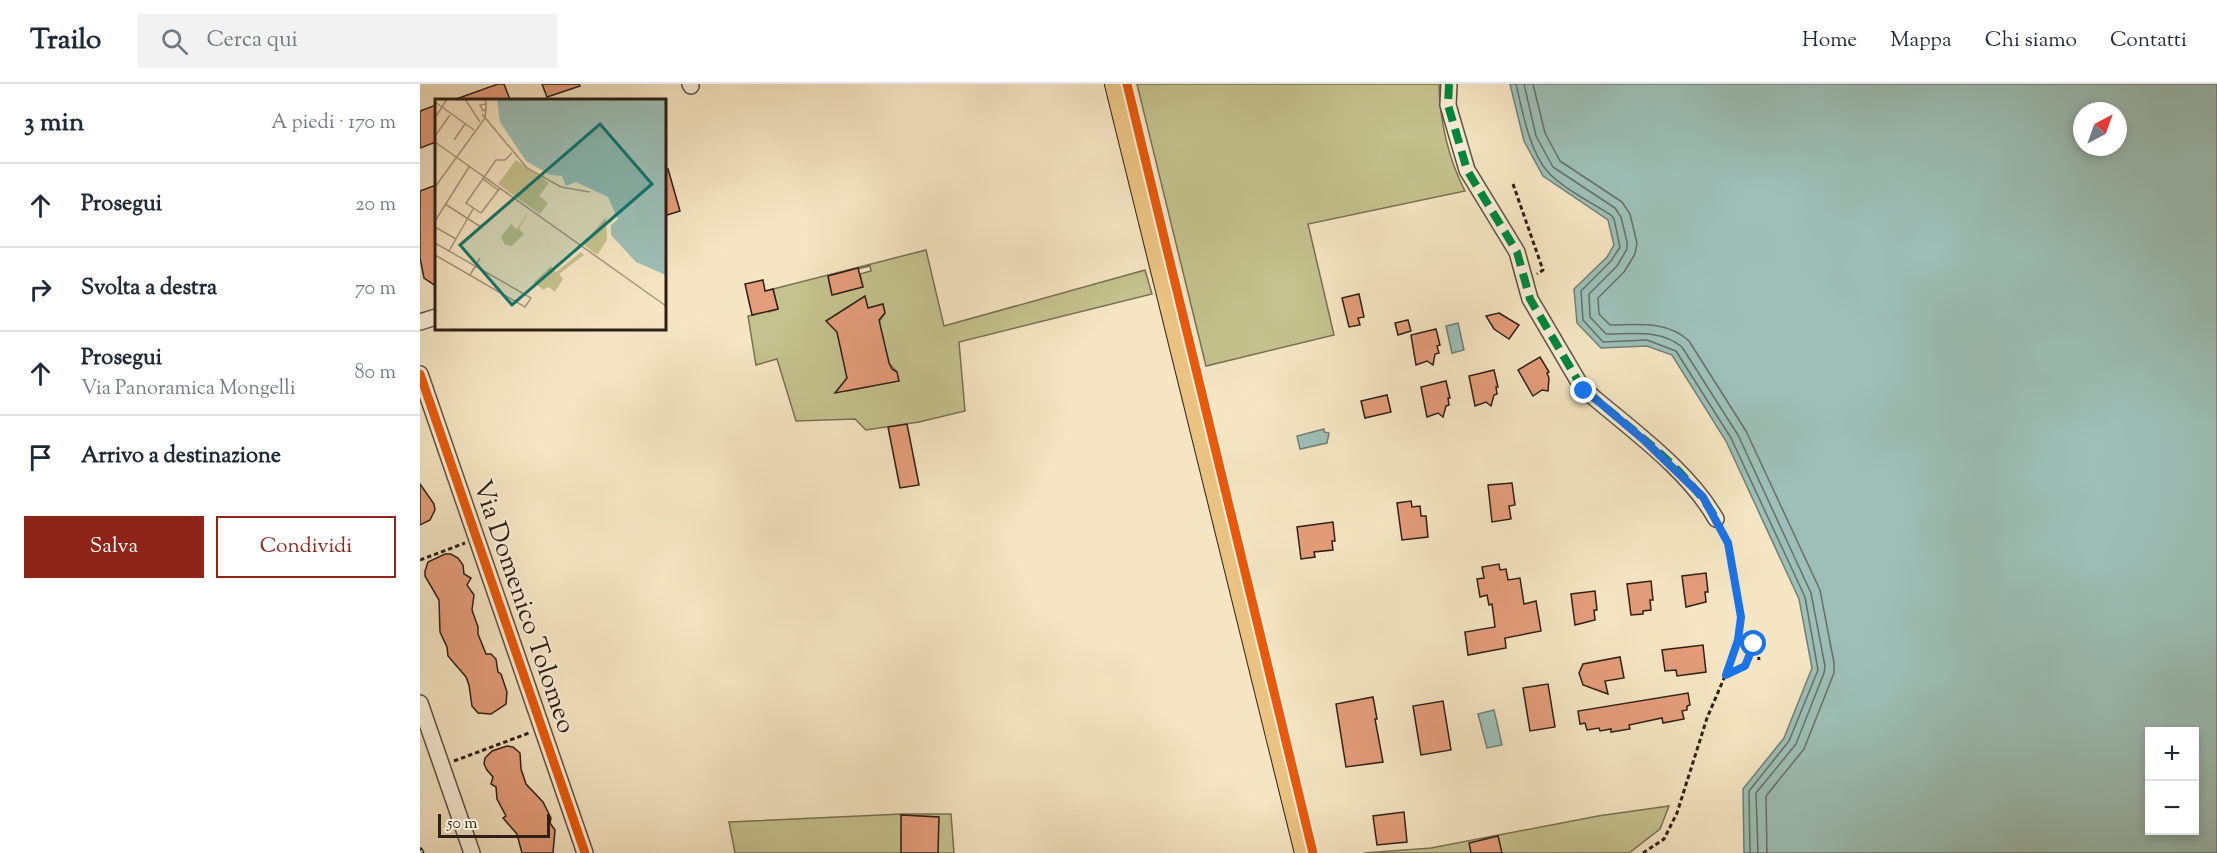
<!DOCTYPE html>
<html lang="it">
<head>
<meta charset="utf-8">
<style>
  :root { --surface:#fff; --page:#f2f2f3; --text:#1f2937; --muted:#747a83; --line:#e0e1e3; --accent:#8f2418 }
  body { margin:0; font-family:"Sorts Mill Goudy",serif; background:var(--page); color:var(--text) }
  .controls { position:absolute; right:18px; bottom:18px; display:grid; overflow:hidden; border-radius:0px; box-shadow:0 3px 9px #0003 }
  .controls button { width:54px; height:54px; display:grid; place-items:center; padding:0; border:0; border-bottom:2px solid var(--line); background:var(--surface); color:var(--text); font:30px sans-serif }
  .compass { position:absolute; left:1653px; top:18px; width:54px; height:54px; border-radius:50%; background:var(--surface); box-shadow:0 3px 9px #0003; rotate:41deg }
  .scale { position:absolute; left:18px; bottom:15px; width:112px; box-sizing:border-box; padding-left:6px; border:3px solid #2e2017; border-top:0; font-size:16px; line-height:21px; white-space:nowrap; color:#2e2017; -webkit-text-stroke:4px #f8eed7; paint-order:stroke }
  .stop { position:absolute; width:18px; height:18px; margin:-14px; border:4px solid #1a73e8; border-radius:50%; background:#fff }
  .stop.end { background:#1a73e8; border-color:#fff; box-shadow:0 2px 6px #0008 }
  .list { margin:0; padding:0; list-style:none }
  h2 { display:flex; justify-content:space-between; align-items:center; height:78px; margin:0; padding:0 24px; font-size:26px }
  h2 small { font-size:20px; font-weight:400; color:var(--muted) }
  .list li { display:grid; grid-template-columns:39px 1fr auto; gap:18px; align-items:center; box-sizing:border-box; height:84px; padding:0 24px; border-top:2px solid var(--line) }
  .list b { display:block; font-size:22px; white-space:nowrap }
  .list p { margin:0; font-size:20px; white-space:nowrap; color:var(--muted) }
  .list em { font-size:20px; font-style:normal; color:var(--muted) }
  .actions { display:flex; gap:12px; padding:18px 24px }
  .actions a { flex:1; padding:14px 0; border:2px solid var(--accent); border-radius:0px; text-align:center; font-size:21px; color:var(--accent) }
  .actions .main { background:var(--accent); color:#fff }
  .icon { flex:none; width:33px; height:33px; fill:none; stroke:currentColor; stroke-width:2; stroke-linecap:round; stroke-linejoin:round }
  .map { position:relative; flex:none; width:1797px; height:769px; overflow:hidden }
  header { display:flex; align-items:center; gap:36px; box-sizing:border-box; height:84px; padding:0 30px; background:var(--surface); border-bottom:2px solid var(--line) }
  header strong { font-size:28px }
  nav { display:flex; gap:33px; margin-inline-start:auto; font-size:21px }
  .search { width:420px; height:54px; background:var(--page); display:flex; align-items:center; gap:15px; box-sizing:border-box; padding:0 21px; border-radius:0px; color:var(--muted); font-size:22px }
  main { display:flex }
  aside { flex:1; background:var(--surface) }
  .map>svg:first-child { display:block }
  .green { fill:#c4c28e; stroke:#797152; stroke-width:1.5; fill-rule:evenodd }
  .water { fill:#9dbfb7; stroke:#717f77; stroke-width:1.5; fill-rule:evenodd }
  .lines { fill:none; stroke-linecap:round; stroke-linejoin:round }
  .shore { stroke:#667067; stroke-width:1.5 }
  .building { fill:#e49d7a; stroke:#2e2017; stroke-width:1.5 }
  .minor-casing { stroke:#605142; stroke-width:18 }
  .major-casing { stroke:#2e2017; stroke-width:22 }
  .path { stroke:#2e2017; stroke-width:3; stroke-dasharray:4.5 3; stroke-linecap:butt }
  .minor { stroke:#f8eed7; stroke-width:15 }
  .major { stroke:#eac281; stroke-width:20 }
  .rail-casing { stroke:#2e2017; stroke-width:7 }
  .rail { stroke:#f8eed7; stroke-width:4.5; stroke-dasharray:14; stroke-linecap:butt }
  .quiet { stroke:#00873e; stroke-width:8; stroke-dasharray:15 8; stroke-linecap:butt }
  .cycleway-casing { stroke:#f8eed7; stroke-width:13 }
  .cycleway { stroke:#e8590c; stroke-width:9 }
  .route { stroke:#1a73e8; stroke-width:8 }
  .labels { text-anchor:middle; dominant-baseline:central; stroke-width:4.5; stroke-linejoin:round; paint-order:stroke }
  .street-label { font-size:26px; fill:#2e2017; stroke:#f8eed7 }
  .inset-road { fill:none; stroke:#a5967e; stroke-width:1.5 }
  .view { fill:#0f766e; fill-opacity:0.15; stroke:#0f766e; stroke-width:3 }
  .inset-edge { fill:none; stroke:#2e2017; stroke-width:3 }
</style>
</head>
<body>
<header>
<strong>Trailo</strong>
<div class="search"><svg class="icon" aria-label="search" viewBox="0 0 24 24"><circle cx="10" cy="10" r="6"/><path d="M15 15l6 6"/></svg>Cerca qui</div>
<nav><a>Home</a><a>Mappa</a><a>Chi siamo</a><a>Contatti</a></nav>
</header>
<main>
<aside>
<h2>3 min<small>A piedi · 170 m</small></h2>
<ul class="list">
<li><svg class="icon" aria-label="ahead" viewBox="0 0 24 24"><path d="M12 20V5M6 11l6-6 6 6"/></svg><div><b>Prosegui</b></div><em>20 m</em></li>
<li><svg class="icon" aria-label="right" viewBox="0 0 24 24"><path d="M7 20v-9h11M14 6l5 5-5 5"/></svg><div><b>Svolta a destra</b></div><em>70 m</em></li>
<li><svg class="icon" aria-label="ahead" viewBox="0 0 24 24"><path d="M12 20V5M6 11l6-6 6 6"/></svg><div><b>Prosegui</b><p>Via Panoramica Mongelli</p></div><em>80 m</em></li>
<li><svg class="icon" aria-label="arrive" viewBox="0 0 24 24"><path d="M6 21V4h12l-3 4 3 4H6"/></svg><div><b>Arrivo a destinazione</b></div></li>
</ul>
<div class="actions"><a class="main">Salva</a><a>Condividi</a></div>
</aside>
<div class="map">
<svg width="1797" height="769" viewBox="0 0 1797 769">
  <rect width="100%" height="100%" fill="#f5e5c2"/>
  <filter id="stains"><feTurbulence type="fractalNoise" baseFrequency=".00333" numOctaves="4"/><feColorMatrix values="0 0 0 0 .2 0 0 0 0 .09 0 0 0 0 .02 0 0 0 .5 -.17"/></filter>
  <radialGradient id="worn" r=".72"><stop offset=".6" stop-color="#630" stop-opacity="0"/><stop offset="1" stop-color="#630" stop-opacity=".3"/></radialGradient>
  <g class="green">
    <path d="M717 0H1019C1020 38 1028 74 1045 107L888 140 914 251 786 282Z"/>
    <path d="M506 166 524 242 725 186 732 210 539 258 545 327 499 338 446 346 435 335 376 337 357 275 336 281 328 232 334 231 333 224 347 221 349 228 358 225 353 205ZM450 182 451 187 440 190 443 203 412 210 408 192ZM463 220 465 229 459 238 469 279 477 288 478 297 427 307 424 306 427 291 417 248 408 238 409 235Z"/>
    <polygon points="1249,722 1240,745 1209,769 944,769 1011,764 1178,732"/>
    <polygon points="482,730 531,730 534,769 518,769 518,733 482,731 481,769 315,769 309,738"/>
  </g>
  <g class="water">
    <path d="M1090 0H1797V769H1324L1323 705 1364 654 1392 584 1379 515 1306 357 1252 271 1227 262 1181 264 1157 239 1154 205 1187 173 1194 161 1188 136 1123 92 1104 57ZM1662 27H1698V63H1662ZM1730 648H1774V746H1730Z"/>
    <polygon points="1038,239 1044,266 1032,269 1026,242"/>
    <polygon points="904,345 904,348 909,349 907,359 880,365 877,352"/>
    <polygon points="1074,626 1082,661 1067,664 1058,630"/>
  </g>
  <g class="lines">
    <g class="shore">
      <path d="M1096 0C1102 26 1110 69 1128 88 1141 103 1174 120 1191 131L1194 135 1200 163 1191 177 1161 207 1163 236 1183 258 1227 256 1256 267 1311 354 1385 513 1398 586 1369 657 1329 707 1330 769"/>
      <path d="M1104 0 1116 52 1133 83 1195 124 1201 133 1207 158V165L1197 182 1169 210 1170 233 1186 250C1212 250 1240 245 1262 263L1318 351 1391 509 1405 582 1404 589 1376 660 1336 709 1338 769"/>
      <path d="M1113 0 1125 49 1140 77 1202 118 1210 130 1217 159 1215 170 1204 188 1178 214 1179 230 1190 241C1217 241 1247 236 1269 257L1326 347 1400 506 1414 579V589L1384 665 1346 712 1347 769"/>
    </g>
  </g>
  <g class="building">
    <polygon points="78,0 84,0 90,16 36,16 36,15"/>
    <polygon points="122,0 159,0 160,2 127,13"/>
    <polygon points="16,21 16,58 0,64 0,27"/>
    <polygon points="248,85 260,127 244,132 244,86"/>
    <polygon points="16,101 16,202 4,194 0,174 0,107"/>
    <polygon points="438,184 443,203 412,211 408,192"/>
    <polygon points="343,196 345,207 353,205 358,225 332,231 325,200"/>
    <polygon points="939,210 944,233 938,234 940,241 929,243 922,214"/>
    <polygon points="445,212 448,224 463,220 465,229 459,236 469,279 472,285 477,288 479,297 415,309 427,294 417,248 406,237"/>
    <polygon points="1079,229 1099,241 1089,255 1074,245 1066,232"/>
    <polygon points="988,236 991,247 978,251 975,239"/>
    <polygon points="1016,245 1020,261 1017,262 1019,269 1015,270 1013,281 1007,277 996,281 991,251"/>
    <polygon points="1120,273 1129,288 1127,289 1129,294 1128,307 1122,306 1113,312 1098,286"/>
    <polygon points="1074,286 1078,303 1076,303 1077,310 1074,311 1071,322 1066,318 1055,322 1049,292"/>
    <polygon points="1026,297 1030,314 1028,314 1029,321 1026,322 1023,333 1018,329 1007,333 1001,303"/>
    <polygon points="967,311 971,328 945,334 941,317"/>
    <polygon points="487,340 499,401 480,404 468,343"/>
    <polygon points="1092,399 1095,421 1089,422 1091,435 1072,438 1068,401"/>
    <polygon points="0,400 14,420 15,426 10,436 0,441"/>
    <polygon points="991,417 992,423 1000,422 1001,432 1006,432 1008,453 982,456 977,419"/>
    <polygon points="913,438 915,457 912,457 913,466 894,468 895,473 881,475 877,443"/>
    <polygon points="25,470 31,470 38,474 43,481 44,490 51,494 47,501 54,511 52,526 58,543 58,550 66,570 71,570 76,575 78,588 81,590 87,608 86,620 71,630 58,629 52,622 49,601 46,593 28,572 27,563 20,548 19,516 5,492 5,487 8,478"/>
    <polygon points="1079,480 1080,486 1086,485 1088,496 1100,494 1104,520 1116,517 1121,547 1085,554 1086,564 1048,571 1045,548 1075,543 1072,520 1069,521 1067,511 1060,513 1057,495 1064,494 1062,483"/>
    <polygon points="1286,489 1288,508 1285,508 1286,518 1266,523 1262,492"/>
    <polygon points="1231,497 1233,516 1230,516 1231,526 1223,527 1223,530 1211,531 1207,500"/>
    <polygon points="1175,507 1177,526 1174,526 1175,536 1155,541 1151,510"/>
    <polygon points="1283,561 1286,588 1257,592 1256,586 1245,587 1242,566"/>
    <polygon points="1200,573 1204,594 1185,597 1188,610 1163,601 1159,589 1163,580"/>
    <polygon points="1128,600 1135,643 1110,647 1103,604"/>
    <polygon points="1268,609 1270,621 1267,622 1267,626 1262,627 1264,635 1243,639 1242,634 1209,641 1210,645 1191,648 1191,645 1180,647 1179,644 1167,646 1165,639 1160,640 1158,627"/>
    <polygon points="953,613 957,635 955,635 963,678 926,683 916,620"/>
    <polygon points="1023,617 1031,666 1001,671 993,622"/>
    <polygon points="87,662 93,663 100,669 101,685 106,700 123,718 131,734 130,739 135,746 133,769 102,769 97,750 83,734 86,732 77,715 76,703 71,700 73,693 67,686 64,680 65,674 72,667"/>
    <polygon points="984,728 987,758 957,761 953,732"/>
    <polygon points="481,731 519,733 518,769 481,769"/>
    <polygon points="1078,752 1082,769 1051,769 1049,759"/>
  </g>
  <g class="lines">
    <defs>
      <g id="minor">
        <polyline points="270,0 271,2"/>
        <path d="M1029 0 1028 21 1047 86 1097 168 1110 215 1164 307 1172 312C1213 347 1269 387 1296 435"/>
        <polyline points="0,238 16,233"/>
        <polyline points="0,290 165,769"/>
        <polyline points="0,619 52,769"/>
      </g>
      <polyline id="major" points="695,0 885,769"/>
    </defs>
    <use href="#minor" class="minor-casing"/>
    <use href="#major" class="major-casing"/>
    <g class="path">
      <polyline points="1093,100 1123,186 1117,190"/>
      <polyline points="0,476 45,459"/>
      <polyline points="1306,591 1325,582 1334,560 1337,561 1339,576"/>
      <polyline points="34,677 109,649"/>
      <polyline points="1223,769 1244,755 1257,729 1287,634 1314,571 1318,556 1321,533 1314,486 1308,459 1302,447"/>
    </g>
    <use href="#minor" class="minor"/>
    <use href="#major" class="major"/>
    <defs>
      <polyline id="rail" points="0,767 1,769"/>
    </defs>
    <use href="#rail" class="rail-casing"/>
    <use href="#rail" class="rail"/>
    <path class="quiet" d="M1029 0 1028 21 1047 86 1097 168 1110 215 1164 307 1172 312C1213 347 1269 387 1296 435"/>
    <defs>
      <g id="cycleway">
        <polyline points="707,0 893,769"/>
        <polyline points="0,290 165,769"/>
      </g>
    </defs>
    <use href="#cycleway" class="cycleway-casing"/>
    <use href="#cycleway" class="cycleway"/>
  </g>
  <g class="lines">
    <polyline class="route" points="1164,307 1172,312 1225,357 1283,413 1308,459 1321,533 1318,556 1306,591 1325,582 1334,560"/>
  </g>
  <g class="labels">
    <g class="street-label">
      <text transform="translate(103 523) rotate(71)">Via Domenico Tolomeo</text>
    </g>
  </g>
  <g transform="translate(15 15)">
    <rect width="231" height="231" fill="#f5e5c2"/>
    <path d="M81 61 114 84 104 97 113 104 105 115 63 85ZM94 112 84 130 89 135 77 147 70 146 66 138 76 125 82 130ZM171 118 172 141 162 156 148 145ZM146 153 149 156 124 175 128 180 120 193 114 188 108 191 99 183 116 167 121 173Z" fill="#c4c28e"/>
    <path d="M62 0H231V176L201 163 176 136V126L183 120 173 98 141 83 131 87 127 77 115 76 91 62 65 23Z" fill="#9dbfb7"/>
    <path class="inset-road" d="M30 0 45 23M50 0 51 5V10L48 12 45 6 51 5M0 3 39 31M47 15 92 69 126 88 155 93M0 19 12 0M0 37 15 16M19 41 30 25M0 43 231 207M48 80 63 91M0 88 50 19 51 8M65 89 46 114 31 104 61 61H70L77 54M10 105 46 128M0 122 34 68M0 128 21 140M0 144 96 199 90 208 0 156M14 152 38 110M35 176 45 159"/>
    <path class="view" d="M165 25 217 85 77 206 25 146Z"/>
    <rect width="231" height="231" class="inset-edge"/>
  </g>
  <rect width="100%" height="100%" filter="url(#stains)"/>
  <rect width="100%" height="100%" fill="url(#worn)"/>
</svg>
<div class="controls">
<button>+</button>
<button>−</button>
</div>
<svg class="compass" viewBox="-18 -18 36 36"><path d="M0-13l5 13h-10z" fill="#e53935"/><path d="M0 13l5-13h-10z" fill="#747a83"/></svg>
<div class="scale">50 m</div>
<div class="stop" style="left:1334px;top:560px"></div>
<div class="stop end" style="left:1164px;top:307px"></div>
</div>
</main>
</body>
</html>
